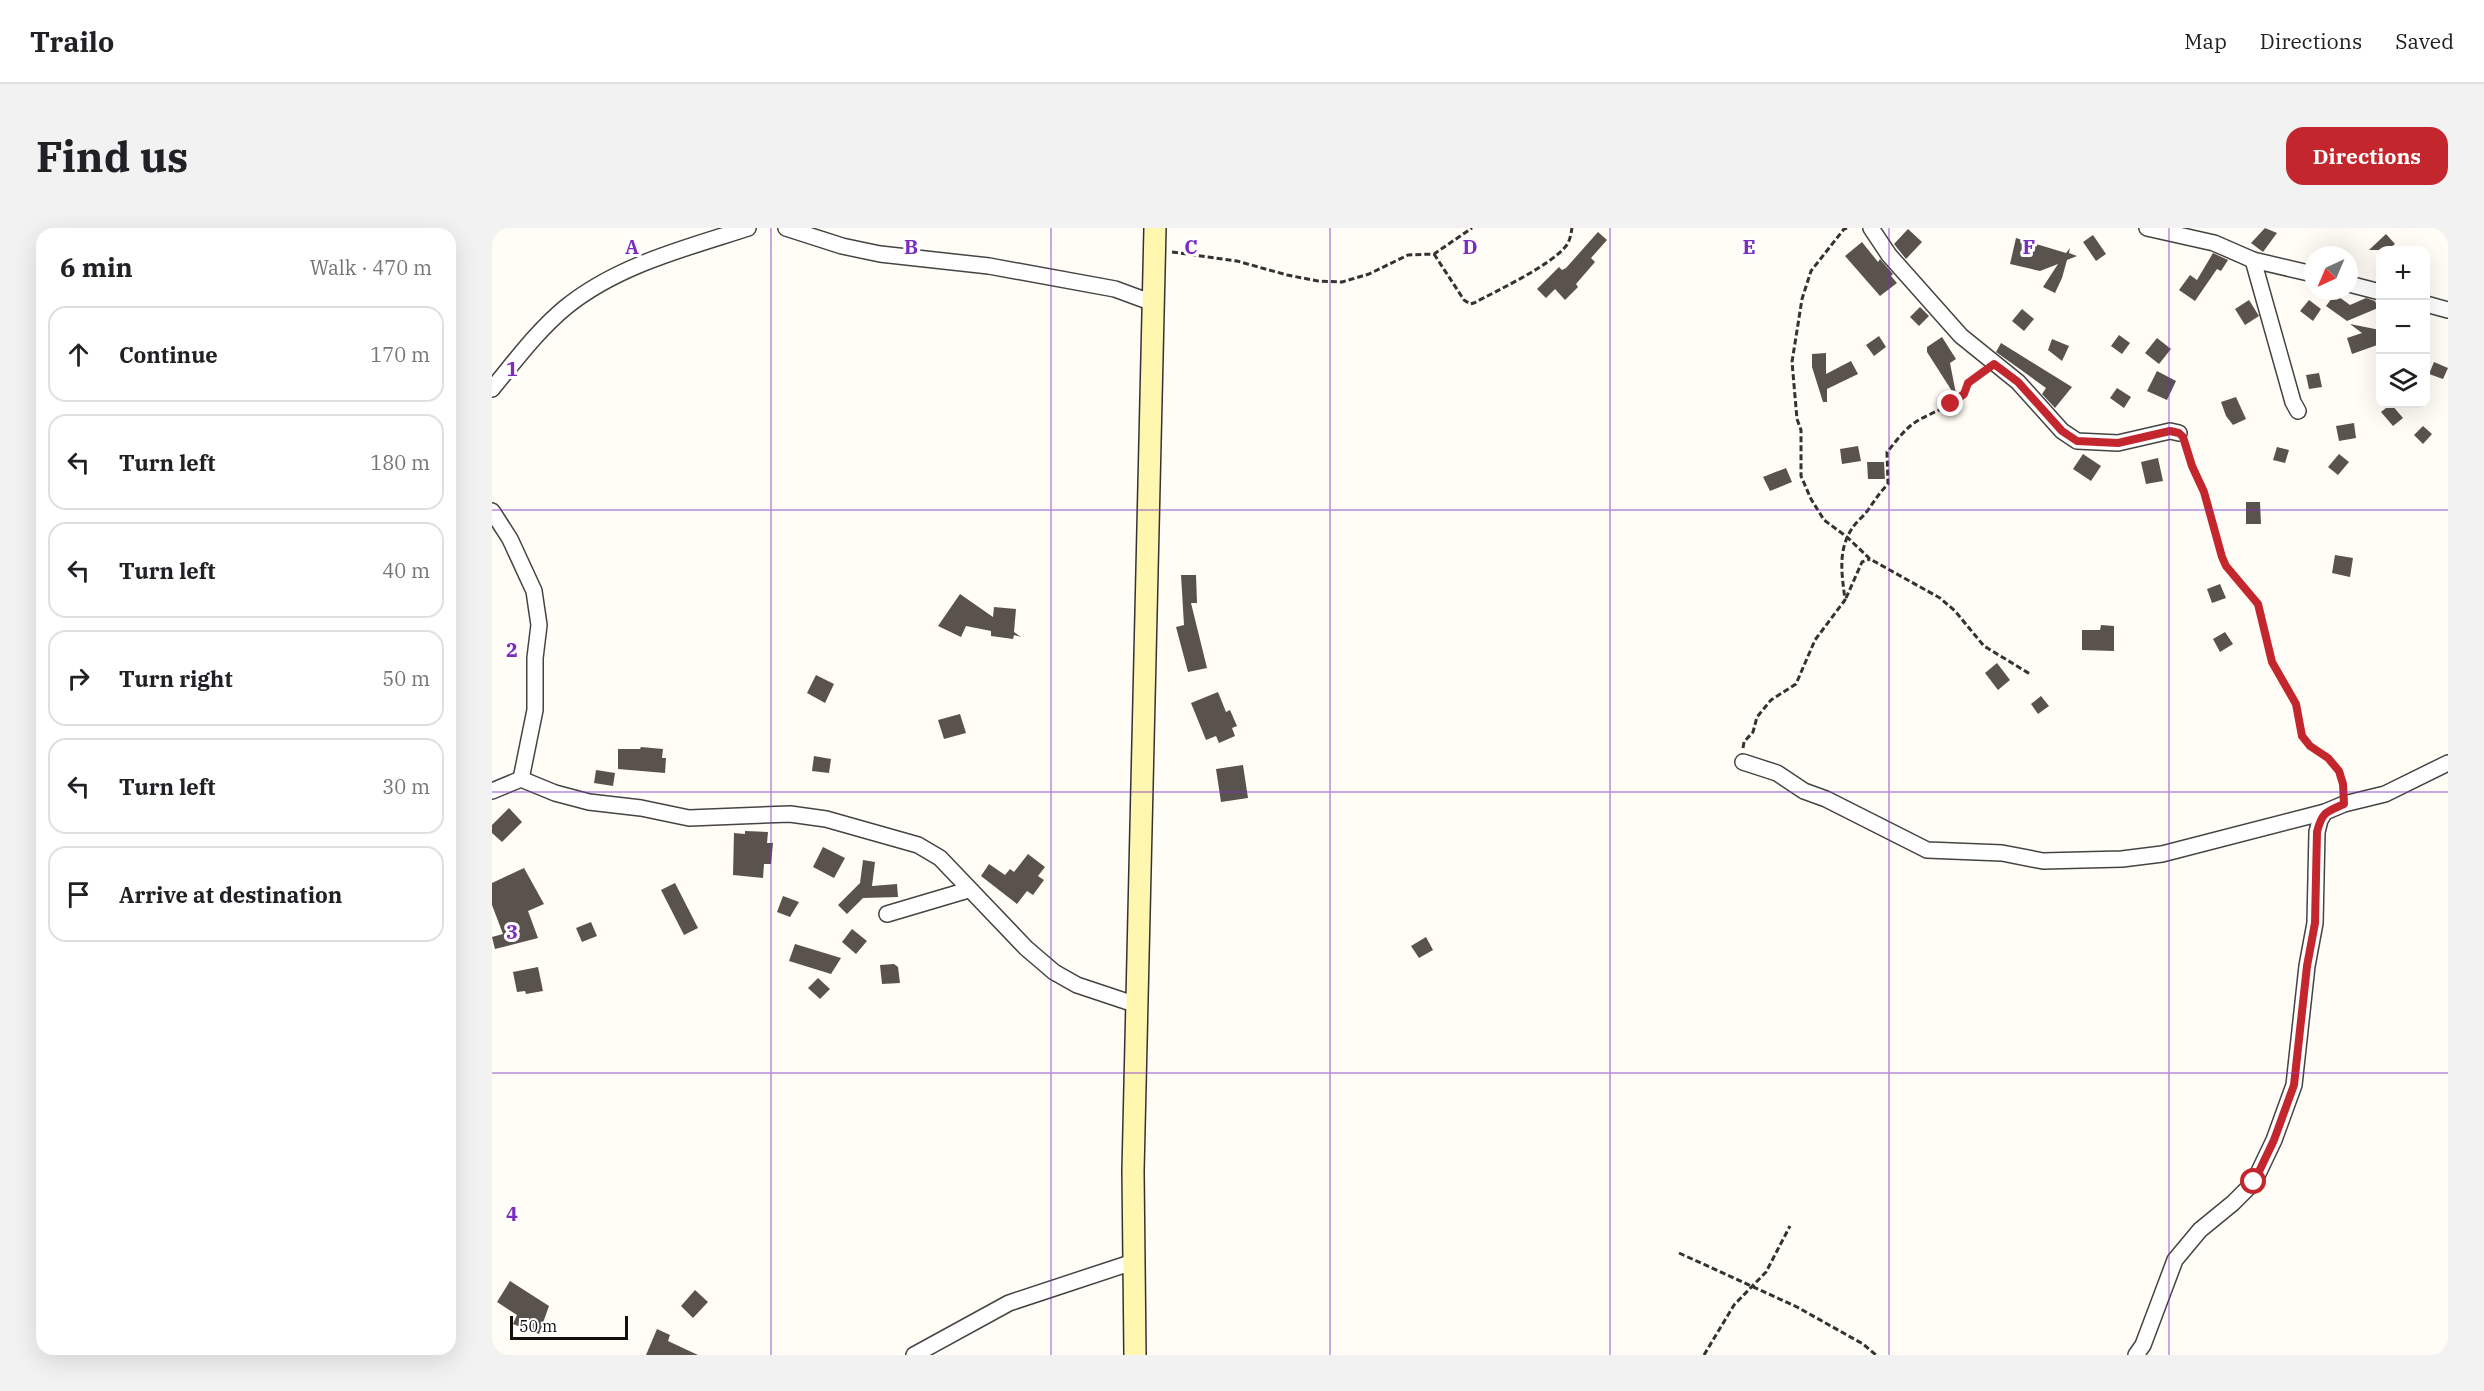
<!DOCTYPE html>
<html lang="en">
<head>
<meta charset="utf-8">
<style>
  :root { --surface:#fff; --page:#f2f2f2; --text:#202124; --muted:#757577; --line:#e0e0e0; --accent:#c4262e }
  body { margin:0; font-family:"IBM Plex Serif",serif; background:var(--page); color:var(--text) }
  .controls { position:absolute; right:18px; top:18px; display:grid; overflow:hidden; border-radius:12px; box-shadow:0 6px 24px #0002 }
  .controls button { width:54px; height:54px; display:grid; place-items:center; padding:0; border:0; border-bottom:2px solid var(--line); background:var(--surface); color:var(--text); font:30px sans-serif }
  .compass { position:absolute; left:1812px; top:18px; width:54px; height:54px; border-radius:50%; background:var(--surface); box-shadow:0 6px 24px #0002; rotate:224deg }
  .scale { position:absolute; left:18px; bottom:15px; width:118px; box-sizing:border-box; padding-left:6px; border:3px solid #111; border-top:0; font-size:16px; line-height:21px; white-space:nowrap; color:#111; -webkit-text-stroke:4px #fff; paint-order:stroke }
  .stop { position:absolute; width:18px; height:18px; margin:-14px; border:4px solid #c4262e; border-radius:50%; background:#fff }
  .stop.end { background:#c4262e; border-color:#fff; box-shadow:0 2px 6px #0008 }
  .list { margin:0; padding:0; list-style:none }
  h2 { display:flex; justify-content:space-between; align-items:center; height:78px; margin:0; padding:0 24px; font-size:26px }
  h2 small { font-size:20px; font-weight:400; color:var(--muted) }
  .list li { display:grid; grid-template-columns:39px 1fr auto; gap:18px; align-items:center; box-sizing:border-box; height:96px; margin:0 12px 12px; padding:0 12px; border:2px solid var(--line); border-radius:18px }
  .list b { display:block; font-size:22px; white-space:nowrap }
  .list em { font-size:20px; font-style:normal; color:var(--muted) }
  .icon { flex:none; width:33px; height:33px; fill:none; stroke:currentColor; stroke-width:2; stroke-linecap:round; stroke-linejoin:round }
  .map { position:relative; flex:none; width:1956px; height:1127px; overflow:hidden; border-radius:18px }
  header { display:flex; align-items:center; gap:36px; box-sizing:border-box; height:84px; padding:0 30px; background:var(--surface); border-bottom:2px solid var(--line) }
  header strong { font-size:28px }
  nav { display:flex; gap:33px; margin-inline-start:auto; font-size:21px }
  .intro { display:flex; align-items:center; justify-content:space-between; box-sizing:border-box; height:144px; padding:0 36px }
  h1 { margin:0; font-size:42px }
  .button { padding:15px 27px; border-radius:18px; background:var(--accent); color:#fff; font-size:21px; font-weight:700 }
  main { display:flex; gap:36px; padding:0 36px }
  aside { flex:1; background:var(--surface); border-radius:18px; box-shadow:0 6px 24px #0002 }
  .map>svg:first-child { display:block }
  .building { fill:#5a524d }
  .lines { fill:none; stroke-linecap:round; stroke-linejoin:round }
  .minor-casing { stroke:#444; stroke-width:18 }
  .secondary-casing { stroke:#333; stroke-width:24 }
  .path { stroke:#333; stroke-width:3; stroke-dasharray:6 3; stroke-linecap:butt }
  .minor { stroke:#fff; stroke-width:15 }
  .secondary { stroke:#fff6b0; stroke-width:21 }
  .route { stroke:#c4262e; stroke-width:8 }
  .grid { fill:none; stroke:#7b2cbf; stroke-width:1.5; stroke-opacity:0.55 }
  .grid-label { font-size:20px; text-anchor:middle; font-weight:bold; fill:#7b2cbf; stroke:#fff; stroke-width:6; stroke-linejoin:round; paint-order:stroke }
</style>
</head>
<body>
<header>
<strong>Trailo</strong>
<nav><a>Map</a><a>Directions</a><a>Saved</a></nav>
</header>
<div class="intro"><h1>Find us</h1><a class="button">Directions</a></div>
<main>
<aside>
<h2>6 min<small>Walk · 470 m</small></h2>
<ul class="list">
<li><svg class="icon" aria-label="ahead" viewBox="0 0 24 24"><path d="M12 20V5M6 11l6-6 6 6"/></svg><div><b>Continue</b></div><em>170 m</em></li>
<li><svg class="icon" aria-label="left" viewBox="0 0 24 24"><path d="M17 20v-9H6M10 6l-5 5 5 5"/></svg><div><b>Turn left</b></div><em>180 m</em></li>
<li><svg class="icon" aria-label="left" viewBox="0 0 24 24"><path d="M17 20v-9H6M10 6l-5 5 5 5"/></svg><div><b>Turn left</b></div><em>40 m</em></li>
<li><svg class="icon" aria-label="right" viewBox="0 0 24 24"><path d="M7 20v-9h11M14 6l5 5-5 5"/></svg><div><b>Turn right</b></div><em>50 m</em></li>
<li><svg class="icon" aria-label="left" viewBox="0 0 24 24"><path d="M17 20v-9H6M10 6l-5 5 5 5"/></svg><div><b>Turn left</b></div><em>30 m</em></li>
<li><svg class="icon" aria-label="arrive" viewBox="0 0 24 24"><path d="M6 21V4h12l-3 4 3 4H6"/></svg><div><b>Arrive at destination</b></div></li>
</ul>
</aside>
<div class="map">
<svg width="1956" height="1127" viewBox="0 0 1956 1127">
  <rect width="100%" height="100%" fill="#fffdf5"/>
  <g class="building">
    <polygon points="1773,0 1785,5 1771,24 1759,15"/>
    <polygon points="1416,1 1430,14 1414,31 1402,16"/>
    <polygon points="1106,4 1115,12 1099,30 1103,34 1084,56 1086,59 1073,72 1063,61 1054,70 1045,61 1067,39 1070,42 1074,40"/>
    <polygon points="1894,6 1903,16 1895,22 1877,22"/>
    <polygon points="1601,7 1614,26 1604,33 1591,14"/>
    <polygon points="1524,10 1574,25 1578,20 1577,25 1585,28 1575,32 1570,50 1563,65 1551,59 1566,36 1548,43 1518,36"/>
    <polygon points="1370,14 1386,34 1388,31 1401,46 1399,48 1405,55 1388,68 1353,28"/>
    <polygon points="1721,25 1736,32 1729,43 1725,41 1703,73 1687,62 1698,47 1705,52"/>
    <polygon points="1843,66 1858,77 1874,70 1883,73 1886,80 1855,93 1834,78"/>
    <polygon points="1757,72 1767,88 1753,97 1743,81"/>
    <polygon points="1817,72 1829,81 1821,93 1808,83"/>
    <polygon points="1428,79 1437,88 1427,98 1418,89"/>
    <polygon points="1530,81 1542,91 1532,103 1520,93"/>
    <polygon points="1858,96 1888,102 1888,116 1860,126 1855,110 1870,105"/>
    <polygon points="1627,107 1638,115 1630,126 1619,118"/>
    <polygon points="1387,108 1394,119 1382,128 1374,117"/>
    <polygon points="1450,109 1464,131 1458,135 1465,171 1435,124 1435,119"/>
    <polygon points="1665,110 1679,121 1667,136 1653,125"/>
    <polygon points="1560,111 1577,118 1570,133 1556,122"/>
    <polygon points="1509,115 1580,159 1563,180 1550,166 1554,160 1504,124"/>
    <polygon points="1334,125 1334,146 1359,133 1366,146 1335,161 1335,174 1331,174 1320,139 1320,126"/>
    <polygon points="1942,134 1956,140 1951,151 1937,146"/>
    <polygon points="1665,143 1684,153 1675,172 1655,163"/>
    <polygon points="1827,145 1830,159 1817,161 1814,147"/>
    <polygon points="1625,160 1639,169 1632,180 1618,170"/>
    <polygon points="1744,169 1754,191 1741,197 1734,188 1729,174"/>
    <polygon points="1899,176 1911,190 1901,198 1889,184"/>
    <polygon points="1862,195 1864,210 1847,213 1844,198"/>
    <polygon points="1931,198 1940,206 1931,216 1922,207"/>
    <polygon points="1366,218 1369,233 1350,236 1348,221"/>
    <polygon points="1785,219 1797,222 1793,235 1781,232"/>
    <polygon points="1591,226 1609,238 1599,253 1581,241"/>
    <polygon points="1847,226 1857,234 1846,247 1836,239"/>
    <polygon points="1666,230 1671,253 1654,256 1649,234"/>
    <polygon points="1375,234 1392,234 1393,251 1376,251"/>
    <polygon points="1294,240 1300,254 1278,263 1271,249"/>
    <polygon points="1754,274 1768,274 1769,296 1754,296"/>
    <polygon points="1843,327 1861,330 1858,349 1840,345"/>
    <polygon points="689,347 704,347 705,375 699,375 715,440 696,444 684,399 692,397"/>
    <polygon points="1728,356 1734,370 1720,375 1715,361"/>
    <polygon points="468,366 501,389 502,379 524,381 522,404 529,409 522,407 521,411 499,408 499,403 474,398 469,409 446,398"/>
    <polygon points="1609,397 1622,398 1622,423 1590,422 1590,402 1608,402"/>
    <polygon points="1733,404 1741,416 1728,424 1721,411"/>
    <polygon points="1505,435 1518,452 1506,462 1493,445"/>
    <polygon points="324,447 342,456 333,475 315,465"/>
    <polygon points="726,464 734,484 738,482 745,498 740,500 743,508 727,515 724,508 714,512 699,475"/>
    <polygon points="1549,468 1557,478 1546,486 1539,476"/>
    <polygon points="468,486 474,505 452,511 446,492"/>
    <polygon points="149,519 171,521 170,530 174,530 173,545 126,541 126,521 148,521"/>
    <polygon points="322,528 339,531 337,545 320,543"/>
    <polygon points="751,537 756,570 729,574 724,541"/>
    <polygon points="104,542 123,545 121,558 102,555"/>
    <polygon points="17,580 30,594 10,614 0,605 0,597"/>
    <polygon points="253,603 276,604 275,615 281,615 279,636 272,636 271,650 241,647 242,605 253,606"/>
    <polygon points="331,619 353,630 342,650 321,639"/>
    <polygon points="536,626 553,639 546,648 552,652 541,667 535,663 525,676 489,648 497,636 513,647 518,641 522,644"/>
    <polygon points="371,632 383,634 380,658 405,656 406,669 371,670 355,686 346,677 368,655"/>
    <polygon points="32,640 52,676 36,683 46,710 3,721 0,709 11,706 0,677 0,655"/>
    <polygon points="183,655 206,700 192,707 169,662"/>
    <polygon points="291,668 307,674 298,689 285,684"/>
    <polygon points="99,694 105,708 90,714 84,700"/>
    <polygon points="360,701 375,713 364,726 350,714"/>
    <polygon points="934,709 941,722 927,730 919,718"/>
    <polygon points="303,716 349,730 339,746 297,733"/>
    <polygon points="402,736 406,739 408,755 390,756 388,737"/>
    <polygon points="46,739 51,763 34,766 33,763 25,764 21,744"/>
    <polygon points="326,750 338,761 328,771 316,760"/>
    <polygon points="18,1053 57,1078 47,1106 21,1096 25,1087 5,1074"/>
    <polygon points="203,1062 216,1074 201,1090 189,1078"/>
    <polygon points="165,1101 178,1107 176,1113 206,1127 154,1127"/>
  </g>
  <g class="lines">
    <defs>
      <g id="minor">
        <polyline points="294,0 350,18 388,26 497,38 623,61 661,75"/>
        <polyline points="1379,0 1397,27 1469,108 1526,154 1570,203 1585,213 1626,215 1678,203 1687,205"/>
        <polyline points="1655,0 1722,15 1761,32 1821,46"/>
        <polyline points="1761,32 1801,174 1806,183"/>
        <polyline points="1857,56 1888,64"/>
        <polyline points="1934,76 1956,82"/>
        <path d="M0 161C23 133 46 102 74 79 126 37 194 20 256 0"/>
        <polyline points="0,283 18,311 42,363 47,397 43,430 43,482 29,551"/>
        <polyline points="1251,534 1285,545 1312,563 1334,571 1435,622 1510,625 1551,633 1630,631 1670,626 1833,584"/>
        <polyline points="0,563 29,551 63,565 97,574 149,580 197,590 298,586 334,591 426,617 448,630 534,720 562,744 585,757 645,777"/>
        <polyline points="395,686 476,662"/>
        <polyline points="422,1127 517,1075 641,1034"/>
        <polyline points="1644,1127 1651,1117 1683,1032 1708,1002 1741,975 1762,954 1782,912 1802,857 1815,738 1823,695 1825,604 1828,592 1833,584 1852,576 1893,566 1956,535"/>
      </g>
      <polyline id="secondary" points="643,1127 641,943 663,0"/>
    </defs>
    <use href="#minor" class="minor-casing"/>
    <use href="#secondary" class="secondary-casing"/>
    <g class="path">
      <polyline points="1355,0 1352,1 1319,43 1310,71 1300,134 1305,191 1309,202 1309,248 1319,271 1332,292 1355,309 1378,331 1448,370 1463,383 1492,418 1538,446"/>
      <polyline points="680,24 745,33 795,47 826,53 850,54 877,46 916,27 942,26 980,0"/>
      <path d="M942 26 972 72 978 76 982 75C1006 62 1058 38 1074 18 1078 13 1079 6 1080 0"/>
      <polyline points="1693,217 1712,264 1726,309 1730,329 1734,338 1766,376 1780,434 1804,476 1810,508 1818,518 1836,530 1847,543 1852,560"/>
      <polyline points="1354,370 1370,334 1378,331"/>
      <path d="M1251 520 1252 514 1261 504 1265 489 1279 472 1304 456 1323 412 1353 372C1350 346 1345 322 1361 299 1365 293 1372 288 1376 282 1383 272 1388 264 1396 256L1395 224C1402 216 1409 206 1417 199 1436 182 1468 181 1476 155L1492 144"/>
      <polyline points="1187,1025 1305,1079 1371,1116 1384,1127"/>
      <polyline points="1212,1127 1242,1077 1274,1044 1298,998"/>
    </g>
    <use href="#minor" class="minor"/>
    <use href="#secondary" class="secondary"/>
  </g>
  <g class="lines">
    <path class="route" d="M1459 176 1472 166 1476 155 1502 136 1526 154 1570 203 1585 213 1626 215 1678 203 1687 205 1691 209 1700 238 1712 264 1730 329 1734 338 1766 376 1780 434 1804 476 1810 508 1818 518 1836 530 1847 543 1851 556 1852 576C1834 584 1830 584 1825 604L1823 695 1815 738 1802 857 1782 912 1762 954"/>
  </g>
  <path class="grid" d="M279 0V1127M559 0V1127M838 0V1127M1118 0V1127M1397 0V1127M1677 0V1127M0 282H1956M0 564H1956M0 845H1956"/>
  <g class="grid-label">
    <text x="140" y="26">A</text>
    <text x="419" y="26">B</text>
    <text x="699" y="26">C</text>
    <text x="978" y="26">D</text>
    <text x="1257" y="26">E</text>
    <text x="1537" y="26">F</text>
    <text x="20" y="148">1</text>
    <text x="20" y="429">2</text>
    <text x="20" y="711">3</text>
    <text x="20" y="993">4</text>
  </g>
</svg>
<div class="controls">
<button>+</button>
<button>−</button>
<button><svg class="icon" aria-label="layers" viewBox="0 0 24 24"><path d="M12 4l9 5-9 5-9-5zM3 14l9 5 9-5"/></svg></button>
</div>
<svg class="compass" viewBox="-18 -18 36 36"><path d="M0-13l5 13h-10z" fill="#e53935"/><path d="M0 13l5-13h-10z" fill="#757577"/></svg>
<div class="scale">50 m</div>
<div class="stop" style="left:1762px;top:954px"></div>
<div class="stop end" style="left:1459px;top:176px"></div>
</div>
</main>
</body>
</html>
